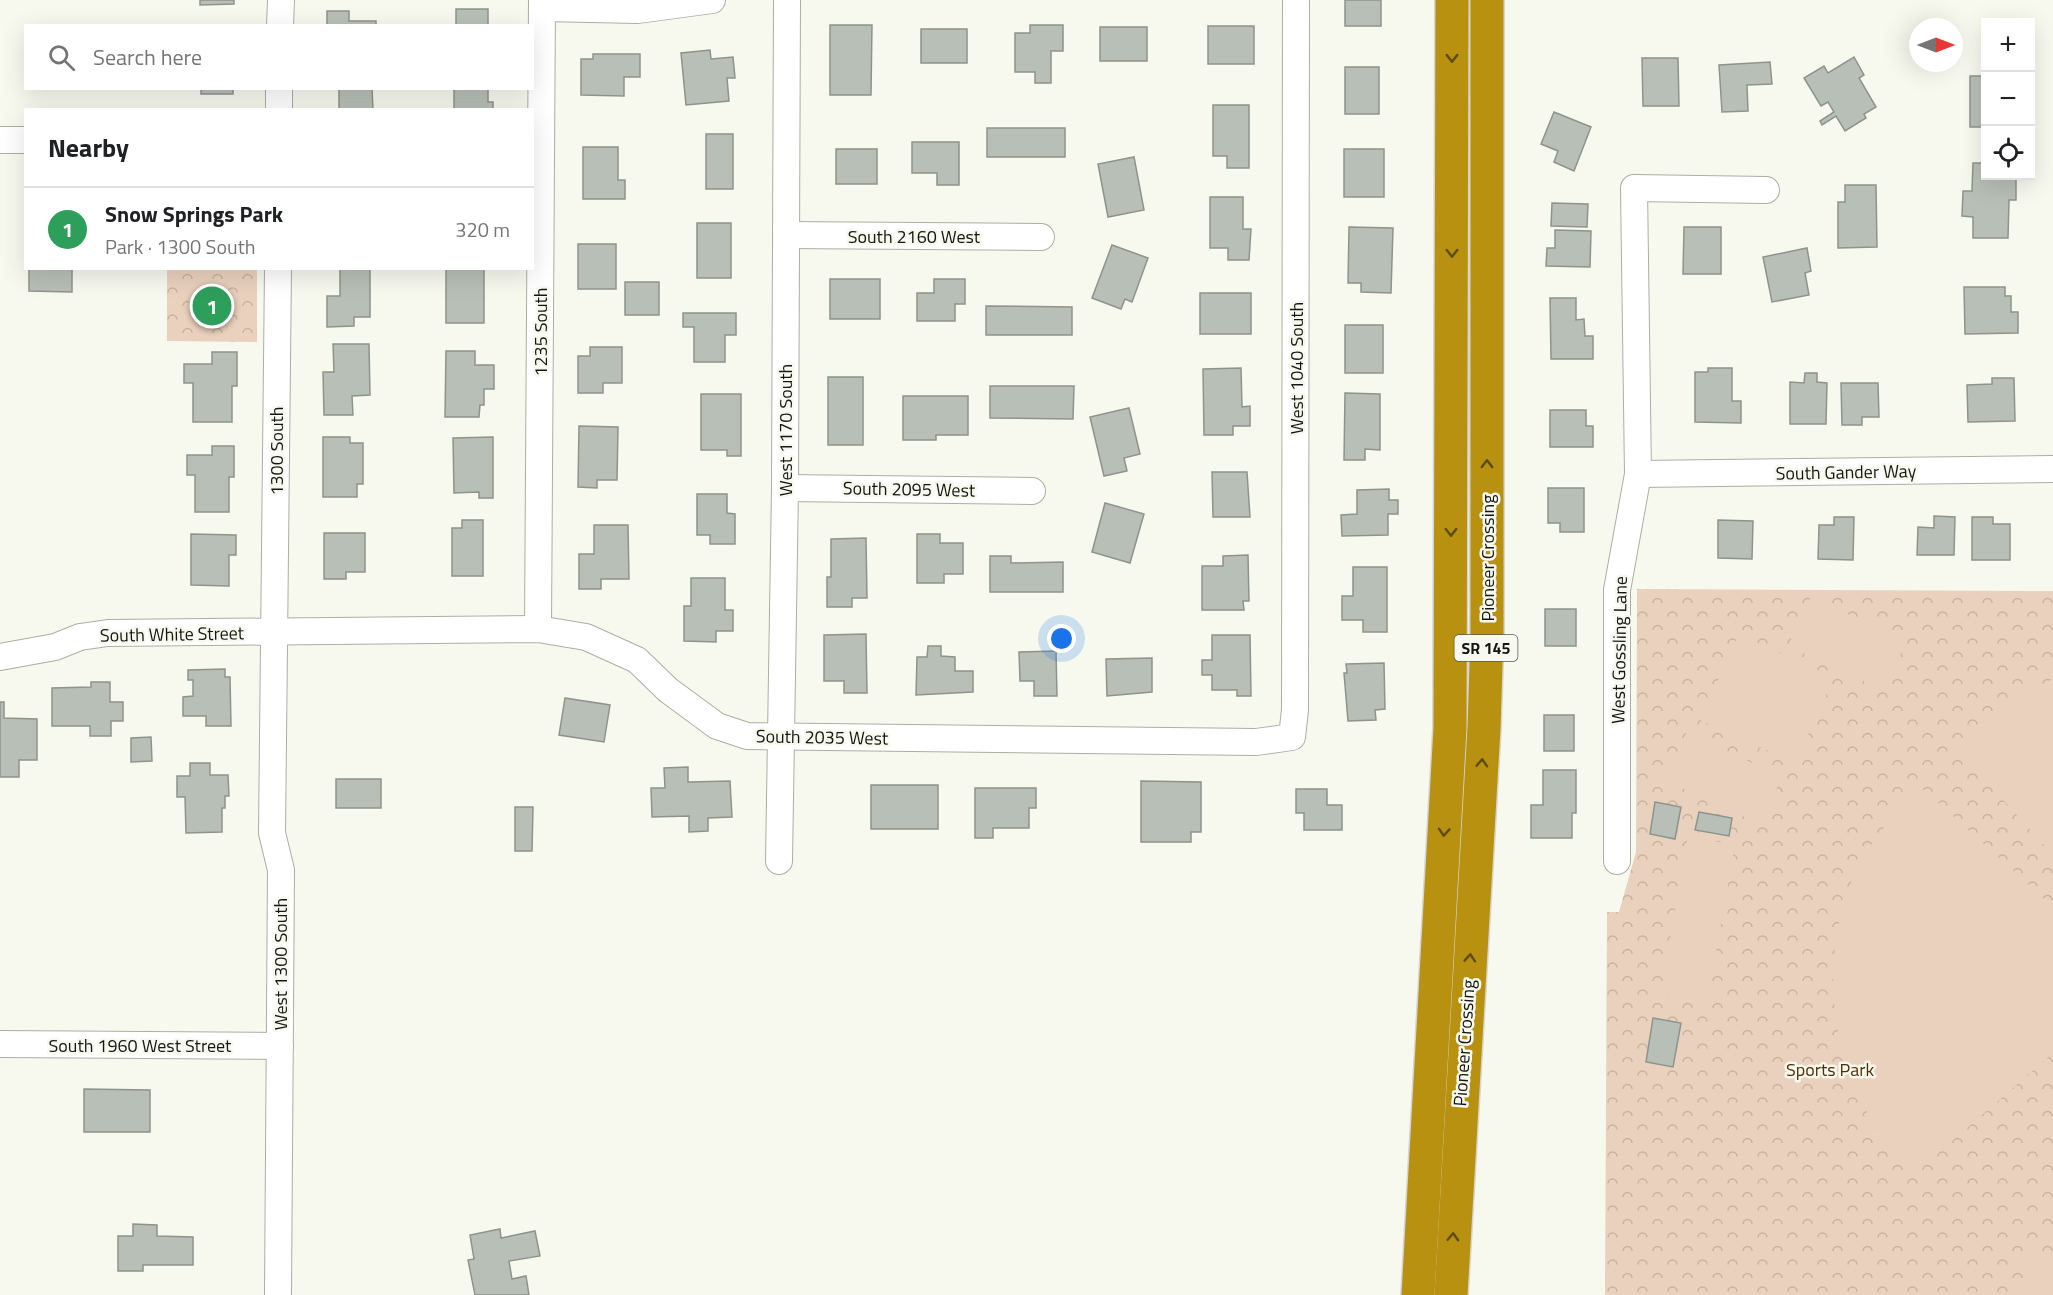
<!DOCTYPE html>
<html lang="en">
<head>
<meta charset="utf-8">
<style>
  :root { --surface:#fff; --page:#f2f2f2; --text:#202124; --muted:#757577; --line:#e0e0e0; --accent:#d93025 }
  body { margin:0; font-family:"Titillium Web",sans-serif; background:var(--page); color:var(--text) }
  .controls { position:absolute; right:18px; top:18px; display:grid; overflow:hidden; border-radius:0px; box-shadow:0 6px 24px #0002 }
  .controls button { width:54px; height:54px; display:grid; place-items:center; padding:0; border:0; border-bottom:2px solid var(--line); background:var(--surface); color:var(--text); font:30px sans-serif }
  .compass { position:absolute; left:1909px; top:18px; width:54px; height:54px; border-radius:50%; background:var(--surface); box-shadow:0 6px 24px #0002; rotate:90deg }
  .you { position:absolute; left:1062px; top:639px; width:21px; height:21px; margin:-15px; border:4px solid #fff; border-radius:50%; background:#1a73e8; box-shadow:0 0 0 9px #1a73e833 }
  .badge { display:grid; place-items:center; width:39px; height:39px; border-radius:50%; background:var(--accent); color:#fff; font-size:20px; font-weight:700 }
  .pin { position:absolute; translate:-50% -50%; border:3px solid #fff; box-shadow:0 2px 6px #0006 }
  .list { margin:0; padding:0; list-style:none }
  h2 { display:flex; justify-content:space-between; align-items:center; height:78px; margin:0; padding:0 24px; font-size:26px }
  h2 small { font-size:20px; font-weight:400; color:var(--muted) }
  .list li { display:grid; grid-template-columns:39px 1fr auto; gap:18px; align-items:center; box-sizing:border-box; height:84px; padding:0 24px; border-top:2px solid var(--line) }
  .list b { display:block; font-size:22px; white-space:nowrap }
  .list p { margin:0; font-size:20px; white-space:nowrap; color:var(--muted) }
  .list em { font-size:20px; font-style:normal; color:var(--muted) }
  .icon { flex:none; width:33px; height:33px; fill:none; stroke:currentColor; stroke-width:2; stroke-linecap:round; stroke-linejoin:round }
  .map { position:relative; flex:none; width:2053px; height:1295px; overflow:hidden }
  .search { position:absolute; background:var(--surface); box-shadow:0 6px 24px #0002; left:24px; top:24px; width:510px; height:66px; display:flex; align-items:center; gap:15px; box-sizing:border-box; padding:0 21px; border-radius:0px; color:var(--muted); font-size:22px }
  .panel { position:absolute; background:var(--surface); box-shadow:0 6px 24px #0002; left:24px; top:108px; width:510px; height:162px; border-radius:0px }
  .map>svg:first-child { display:block }
  .park { fill:url(#park-crowns) }
  .pitch { fill:#ead1bd }
  .building { fill:#b8bfb7; stroke:#8d948c; stroke-width:1.5 }
  .lines { fill:none; stroke-linecap:round; stroke-linejoin:round }
  .minor-casing { stroke:#acaea4; stroke-width:28 }
  .highway-casing { stroke:#d5d5d4; stroke-width:36 }
  .minor { stroke:#fff; stroke-width:26 }
  .highway { stroke:#b89111; stroke-width:33 }
  .oneway { stroke:#5e4d12 }
  .labels { text-anchor:middle; dominant-baseline:central; stroke-width:5; stroke-linejoin:round; paint-order:stroke }
  .shield { fill:#f7f9ef; stroke:#595a54; stroke-width:1.5 }
  .shield-label { font-size:16px; font-weight:bold; fill:#151612 }
  .street-label { font-size:18px; fill:#151612; stroke:#f7f9ef }
  .park-label { font-size:18px; fill:#512e08; stroke:#f7f9ef }
</style>
</head>
<body>
<div class="map">
<svg width="2053" height="1295" viewBox="0 0 2053 1295">
  <defs>
    <pattern id="park-crowns" width="20" height="18" patternUnits="userSpaceOnUse" patternTransform="scale(1.5)"><rect width="20" height="18" fill="#ead1bd"/><path d="M2 6a3 3 0 1 1 6 0M12 15a3 3 0 1 1 6 0" fill="none" stroke="#c8b3a1"/></pattern>
  </defs>
  <rect width="100%" height="100%" fill="#f7f9ef"/>
  <g class="park">
    <polygon points="167,269 257,269 257,342 167,341"/>
    <polygon points="1637,589 2053,591 2053,1295 1605,1295 1607,912 1619,912 1636,852"/>
  </g>
  <g class="pitch">
    <polygon points="1811,597 1906,642 1883,690 1788,646"/>
    <polygon points="1739,634 1834,678 1795,763 1700,720"/>
    <path d="M2053 679V855L1956 748C1985 718 2015 696 2053 679Z"/>
    <polygon points="1687,732 1782,777 1760,824 1665,780"/>
    <path d="M1924 790 2053 907V1053L1918 1171C1910 1163 1902 1157 1894 1149 1821 1071 1812 922 1877 837 1890 820 1903 797 1924 790Z"/>
    <polygon points="1688,836 1735,845 1707,1002 1661,993"/>
    <polygon points="2024,1258 2053,1258 2053,1295 2025,1295"/>
  </g>
  <g class="building">
    <polygon points="200,0 234,0 234,4 200,5"/>
    <rect x="1345" y="0" width="36" height="26"/>
    <rect x="456" y="9" width="32" height="17"/>
    <polygon points="327,11 349,11 349,21 376,21 376,26 327,26"/>
    <polygon points="830,25 872,25 871,95 830,95"/>
    <polygon points="1030,25 1063,25 1063,51 1051,51 1051,83 1035,83 1035,72 1015,72 1015,33 1030,33"/>
    <rect x="1208" y="26" width="46" height="38"/>
    <rect x="1100" y="27" width="47" height="34"/>
    <rect x="921" y="29" width="46" height="34"/>
    <polygon points="710,50 711,59 733,57 735,78 727,78 729,101 686,105 681,53"/>
    <polygon points="593,54 640,54 640,77 624,77 624,96 581,95 581,59 593,59"/>
    <polygon points="1854,57 1864,75 1859,78 1876,107 1864,114 1866,118 1845,131 1836,116 1822,125 1820,121 1834,112 1828,102 1821,106 1804,78 1824,66 1828,73"/>
    <polygon points="1642,58 1678,58 1679,106 1643,106"/>
    <polygon points="1770,62 1772,84 1747,85 1748,111 1722,112 1719,65"/>
    <rect x="1345" y="67" width="34" height="47"/>
    <rect x="1970" y="76" width="16" height="51"/>
    <rect x="201" y="88" width="32" height="6"/>
    <polygon points="339,88 372,88 373,110 339,110"/>
    <polygon points="454,88 488,88 488,102 493,102 493,110 454,110"/>
    <polygon points="1213,105 1249,105 1249,168 1227,168 1227,156 1213,156"/>
    <polygon points="1554,112 1591,127 1574,171 1554,162 1558,151 1541,144"/>
    <rect x="987" y="128" width="78" height="29"/>
    <rect x="706" y="134" width="27" height="55"/>
    <polygon points="912,142 959,142 959,185 937,185 937,173 912,173"/>
    <polygon points="583,147 618,147 618,180 625,180 625,199 583,199"/>
    <rect x="836" y="149" width="41" height="35"/>
    <rect x="1344" y="149" width="40" height="48"/>
    <polygon points="1134,157 1144,210 1108,217 1098,164"/>
    <polygon points="1973,163 1986,163 1986,176 2016,176 2016,200 2009,200 2008,238 1973,238 1973,217 1962,216 1963,191 1972,191"/>
    <polygon points="1845,185 1876,185 1877,247 1838,248 1838,202 1845,202"/>
    <polygon points="1210,197 1243,197 1243,229 1251,229 1249,260 1228,260 1228,248 1210,248"/>
    <polygon points="1552,203 1588,204 1587,227 1551,226"/>
    <rect x="697" y="223" width="34" height="55"/>
    <polygon points="1349,227 1393,228 1391,293 1361,292 1361,283 1348,283"/>
    <polygon points="1684,227 1721,227 1721,274 1683,274"/>
    <polygon points="1555,230 1591,231 1590,267 1546,266 1547,248 1555,248"/>
    <rect x="578" y="244" width="38" height="45"/>
    <polygon points="1112,245 1148,258 1132,302 1125,299 1121,309 1092,298"/>
    <polygon points="1807,248 1811,271 1805,273 1809,295 1772,302 1763,257"/>
    <polygon points="29,268 72,268 72,292 29,291"/>
    <polygon points="340,268 370,268 370,317 354,317 354,326 327,327 327,296 340,296"/>
    <rect x="446" y="269" width="38" height="54"/>
    <rect x="830" y="279" width="50" height="40"/>
    <polygon points="934,279 965,279 965,304 955,304 955,321 917,321 917,293 934,293"/>
    <rect x="625" y="282" width="34" height="33"/>
    <polygon points="1964,287 2005,287 2005,296 2011,296 2011,312 2018,312 2018,333 1965,334"/>
    <rect x="1200" y="293" width="51" height="41"/>
    <polygon points="1550,298 1576,298 1576,320 1584,319 1585,336 1593,336 1593,359 1551,359"/>
    <polygon points="986,306 1072,307 1072,335 986,335"/>
    <polygon points="683,313 736,313 736,335 725,335 725,362 694,362 694,327 683,327"/>
    <rect x="1345" y="325" width="38" height="48"/>
    <polygon points="333,344 369,344 370,395 352,396 353,415 324,415 323,372 334,372"/>
    <polygon points="590,347 622,347 622,383 603,383 603,393 578,393 578,356 590,356"/>
    <polygon points="446,351 475,351 475,365 494,365 494,389 484,389 484,405 480,405 479,417 445,417"/>
    <polygon points="212,352 237,352 237,386 232,386 232,422 193,422 193,383 184,383 184,364 212,364"/>
    <polygon points="1241,368 1242,407 1250,406 1250,426 1233,426 1233,435 1204,435 1203,369"/>
    <polygon points="1708,368 1732,368 1732,401 1741,401 1741,423 1695,422 1695,372 1708,372"/>
    <polygon points="1805,373 1817,373 1817,382 1827,383 1826,424 1790,424 1790,382 1804,383"/>
    <rect x="828" y="377" width="35" height="68"/>
    <polygon points="1992,378 2014,378 2015,421 1968,422 1967,385 1992,384"/>
    <polygon points="1841,383 1878,383 1879,417 1862,417 1862,425 1842,425"/>
    <polygon points="990,386 1074,386 1073,419 990,418"/>
    <polygon points="1345,393 1380,394 1380,450 1365,449 1365,460 1344,460"/>
    <polygon points="701,394 741,394 741,456 727,456 727,450 701,450"/>
    <polygon points="903,396 968,396 968,435 936,435 936,440 903,440"/>
    <polygon points="1129,408 1140,454 1124,458 1127,471 1104,476 1090,417"/>
    <polygon points="1550,410 1586,410 1586,426 1593,426 1593,447 1550,447"/>
    <polygon points="579,426 618,427 617,480 597,480 597,488 578,487"/>
    <polygon points="323,437 350,437 350,443 363,443 363,484 357,484 357,497 323,497"/>
    <polygon points="493,437 493,498 479,498 479,492 454,493 453,438"/>
    <polygon points="212,446 234,446 234,477 229,477 229,512 195,512 195,475 187,475 187,455 212,455"/>
    <polygon points="1212,472 1247,472 1250,517 1213,517"/>
    <polygon points="1548,488 1584,488 1584,532 1560,532 1560,523 1548,523"/>
    <polygon points="1389,489 1389,500 1398,500 1398,514 1388,514 1388,535 1342,536 1341,515 1357,514 1357,490"/>
    <polygon points="697,494 727,494 727,513 735,514 735,544 710,544 710,535 697,535"/>
    <polygon points="1105,503 1144,514 1130,563 1092,552"/>
    <polygon points="1934,516 1955,517 1954,555 1917,555 1918,527 1934,528"/>
    <polygon points="1834,517 1854,517 1853,560 1818,559 1819,525 1834,525"/>
    <polygon points="1972,517 1993,517 1993,524 2010,524 2010,560 1972,560"/>
    <polygon points="462,520 483,520 483,576 452,576 452,528 462,528"/>
    <polygon points="1718,520 1753,521 1752,559 1718,558"/>
    <polygon points="594,525 628,525 629,579 601,579 601,589 579,589 579,554 594,554"/>
    <polygon points="324,533 365,533 365,572 346,572 346,579 324,579"/>
    <polygon points="191,534 236,535 236,555 229,555 229,586 191,585"/>
    <polygon points="917,534 940,534 940,543 963,543 963,574 944,574 944,583 917,583"/>
    <polygon points="866,538 867,598 852,598 852,607 827,607 827,577 831,577 831,539"/>
    <polygon points="1248,555 1249,601 1243,601 1244,610 1202,610 1202,566 1223,566 1223,556"/>
    <polygon points="990,556 1011,556 1011,563 1063,562 1063,592 990,592"/>
    <polygon points="1353,567 1387,567 1387,632 1363,632 1363,620 1342,620 1342,596 1353,596"/>
    <polygon points="691,578 725,578 725,610 733,610 733,631 716,631 716,642 684,641 684,606 691,606"/>
    <rect x="1545" y="609" width="31" height="37"/>
    <polygon points="866,634 867,693 844,693 844,681 824,681 824,635"/>
    <polygon points="1212,635 1250,635 1251,696 1237,696 1237,690 1212,690 1212,675 1202,675 1202,660 1212,660"/>
    <polygon points="928,646 941,646 941,656 955,657 955,671 973,671 973,692 916,695 917,657 927,657"/>
    <polygon points="1056,651 1057,696 1034,696 1034,681 1020,681 1019,652"/>
    <polygon points="1152,658 1152,692 1107,696 1106,659"/>
    <polygon points="1384,663 1385,709 1375,710 1376,720 1348,721 1344,673 1347,673 1346,664"/>
    <polygon points="225,669 225,677 230,677 231,726 206,726 206,716 183,716 183,697 193,696 193,680 188,680 188,670"/>
    <polygon points="91,682 110,682 110,702 123,702 123,721 111,721 111,736 90,736 90,726 52,726 52,688 91,687"/>
    <polygon points="565,698 610,705 604,742 559,735"/>
    <polygon points="0,702 4,702 4,718 37,719 37,760 19,760 19,777 0,777"/>
    <rect x="1544" y="715" width="30" height="36"/>
    <polygon points="151,737 152,761 131,762 131,738"/>
    <polygon points="190,763 210,763 210,775 228,775 229,796 225,796 225,808 222,808 222,832 186,833 185,797 177,797 177,776 190,776"/>
    <polygon points="688,767 688,782 730,781 732,817 708,818 708,831 689,832 689,816 652,817 651,788 665,788 664,768"/>
    <polygon points="1543,770 1576,770 1576,813 1572,813 1572,838 1531,838 1531,805 1543,805"/>
    <rect x="336" y="779" width="45" height="29"/>
    <polygon points="1141,781 1201,782 1201,832 1191,832 1191,842 1141,842"/>
    <rect x="871" y="785" width="67" height="44"/>
    <polygon points="975,788 1036,788 1036,808 1029,808 1029,828 993,828 993,838 975,838"/>
    <polygon points="1296,789 1327,789 1327,805 1342,805 1342,830 1304,830 1304,813 1296,813"/>
    <polygon points="1655,802 1681,807 1675,839 1650,834"/>
    <polygon points="515,807 533,807 532,851 515,851"/>
    <polygon points="1699,812 1732,818 1729,836 1695,830"/>
    <polygon points="1653,1018 1681,1023 1673,1067 1646,1062"/>
    <polygon points="84,1089 150,1090 150,1132 84,1132"/>
    <polygon points="133,1224 157,1225 157,1236 193,1237 193,1265 143,1265 143,1271 118,1271 118,1236 133,1236"/>
    <polygon points="500,1229 501,1238 535,1231 540,1256 509,1261 512,1279 526,1276 529,1295 475,1295 468,1260 474,1259 470,1235"/>
  </g>
  <g class="lines">
    <defs>
      <g id="minor">
        <polyline points="542,8 638,10 712,0"/>
        <polyline points="280,26 281,0"/>
        <polyline points="279,110 279,88"/>
        <polyline points="0,140 26,140"/>
        <polyline points="786,235 1041,237"/>
        <polyline points="278,268 272,833 281,870 278,1295"/>
        <polyline points="1638,474 2053,469"/>
        <polyline points="785,488 1032,491"/>
        <polyline points="538,629 542,0"/>
        <polyline points="0,657 55,647 80,637 108,633 538,629 586,637 637,660 668,690 717,726 747,736 1256,742 1292,737 1295,710 1296,0"/>
        <polyline points="779,861 785,488 787,0"/>
        <polyline points="1617,861 1617,590 1638,474 1634,188 1766,190"/>
        <polyline points="0,1044 280,1046"/>
      </g>
      <g id="highway">
        <polyline points="1418,1295 1450,728 1452,0"/>
        <polyline points="1451,1295 1484,728 1487,633 1487,0"/>
      </g>
    </defs>
    <use href="#minor" class="minor-casing"/>
    <use href="#highway" class="highway-casing"/>
    <use href="#minor" class="minor"/>
    <use href="#highway" class="highway"/>
  </g>
  <defs><path id="oneway-chevron" d="M-2-3.5L2.5 0L-2 3.5" fill="none" stroke-width="1.6" stroke-linecap="round" stroke-linejoin="round" transform="scale(1.5)"/></defs>
  <g class="oneway">
    <use href="#oneway-chevron" transform="translate(1452 58) rotate(90)"/>
    <use href="#oneway-chevron" transform="translate(1452 253) rotate(90)"/>
    <use href="#oneway-chevron" transform="translate(1487 464) rotate(-90)"/>
    <use href="#oneway-chevron" transform="translate(1451 532) rotate(90)"/>
    <use href="#oneway-chevron" transform="translate(1482 763) rotate(-87)"/>
    <use href="#oneway-chevron" transform="translate(1444 832) rotate(94)"/>
    <use href="#oneway-chevron" transform="translate(1470 958) rotate(-86)"/>
    <use href="#oneway-chevron" transform="translate(1453 1237) rotate(-88)"/>
  </g>
  <g class="labels">
    <rect class="shield" x="1454.5" y="635" width="63" height="26" rx="4.5"/>
    <g class="shield-label">
      <text x="1486" y="648">SR 145</text>
    </g>
    <g class="street-label">
      <text x="914" y="236">South 2160 West</text>
      <text transform="translate(540 332) rotate(-90)">1235 South</text>
      <text transform="translate(1296 368) rotate(-90)">West 1040 South</text>
      <text transform="translate(785 430) rotate(-90)">West 1170 South</text>
      <text transform="translate(276 451) rotate(-90)">1300 South</text>
      <text transform="translate(1846 472) rotate(-1)">South Gander Way</text>
      <text transform="translate(909 489) rotate(1)">South 2095 West</text>
      <text transform="translate(1487 558) rotate(-90)">Pioneer Crossing</text>
      <text transform="translate(172 634) rotate(-1)">South White Street</text>
      <text transform="translate(1619 650) rotate(-89)">West Gossling Lane</text>
      <text transform="translate(822 737) rotate(1)">South 2035 West</text>
      <text transform="translate(280 964) rotate(-90)">West 1300 South</text>
      <text transform="translate(1464 1043) rotate(-86)">Pioneer Crossing</text>
      <text x="140" y="1045">South 1960 West Street</text>
    </g>
    <g class="park-label">
      <text x="1830" y="1069">Sports Park</text>
    </g>
  </g>
</svg>
<div class="controls">
<button>+</button>
<button>−</button>
<button><svg class="icon" aria-label="locate" viewBox="0 0 24 24"><circle cx="12" cy="12" r="6"/><path d="M12 2v4M12 18v4M2 12h4M18 12h4"/></svg></button>
</div>
<svg class="compass" viewBox="-18 -18 36 36"><path d="M0-13l5 13h-10z" fill="#e53935"/><path d="M0 13l5-13h-10z" fill="#757577"/></svg>
<div class="you"></div>
<div class="pin badge" style="left:212px;top:306px;background:#2e9e5b">1</div>
<div class="search"><svg class="icon" aria-label="search" viewBox="0 0 24 24"><circle cx="10" cy="10" r="6"/><path d="M15 15l6 6"/></svg>Search here</div>
<section class="panel">
<h2>Nearby<small></small></h2>
<ul class="list">
<li><span class="badge" style="background:#2e9e5b">1</span><div><b>Snow Springs Park</b><p>Park · 1300 South</p></div><em>320 m</em></li>
</ul>
</section>
</div>
</body>
</html>
